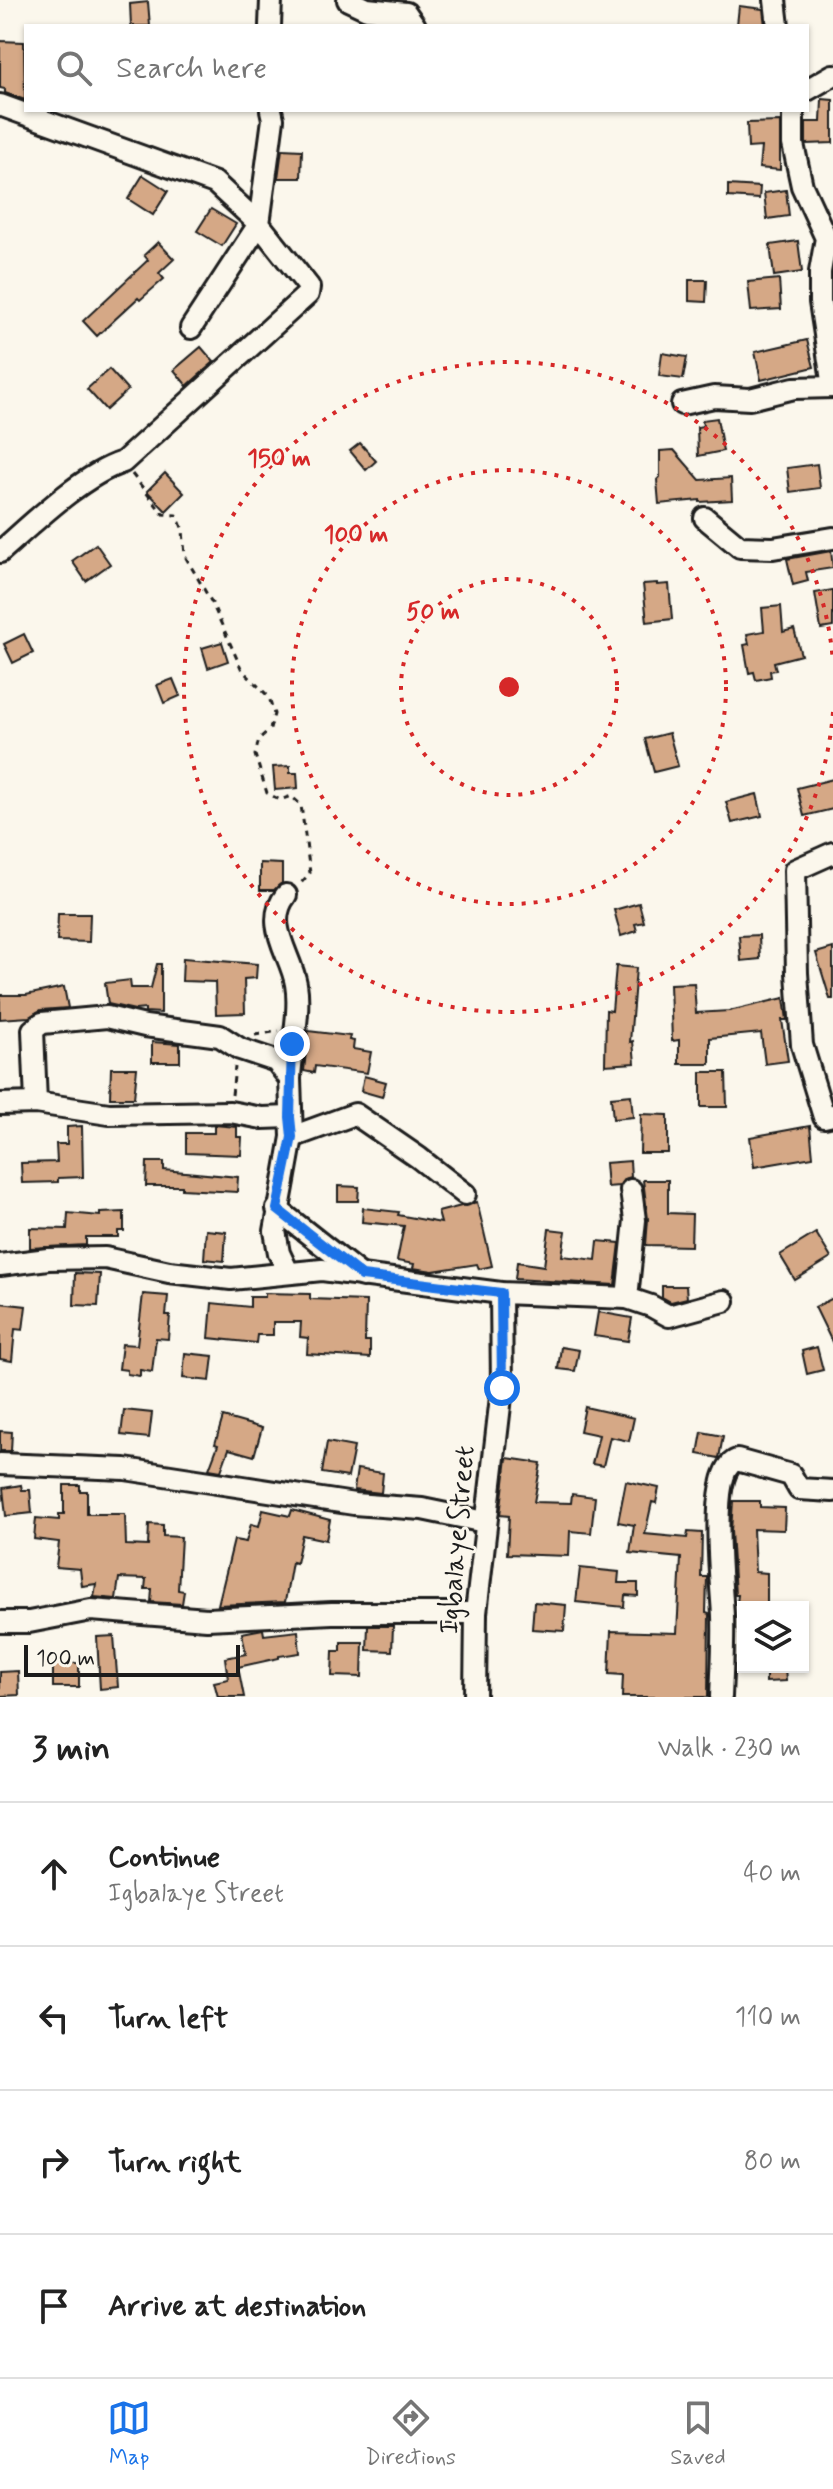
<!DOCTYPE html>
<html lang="en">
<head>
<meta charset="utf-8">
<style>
  :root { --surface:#fff; --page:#f6f6f6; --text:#222; --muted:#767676; --line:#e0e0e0; --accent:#1a73e8 }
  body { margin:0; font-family:Mynerve,sans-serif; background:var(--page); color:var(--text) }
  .controls { position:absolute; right:24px; bottom:24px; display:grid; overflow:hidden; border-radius:0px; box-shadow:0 2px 6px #0004 }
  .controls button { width:72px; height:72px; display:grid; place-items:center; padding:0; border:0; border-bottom:2px solid var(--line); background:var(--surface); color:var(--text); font:40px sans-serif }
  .scale { position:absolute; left:24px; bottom:20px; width:216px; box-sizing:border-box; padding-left:8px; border:4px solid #1c1c1c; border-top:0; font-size:22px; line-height:28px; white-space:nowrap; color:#1c1c1c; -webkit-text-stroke:6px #fbf7ec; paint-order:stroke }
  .stop { position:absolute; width:24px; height:24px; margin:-18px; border:6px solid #1a73e8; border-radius:50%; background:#fff }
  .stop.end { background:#1a73e8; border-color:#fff; box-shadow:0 2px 8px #0008 }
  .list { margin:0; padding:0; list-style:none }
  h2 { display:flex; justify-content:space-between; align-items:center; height:104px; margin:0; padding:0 32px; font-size:34px }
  h2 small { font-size:26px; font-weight:400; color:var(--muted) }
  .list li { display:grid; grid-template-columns:52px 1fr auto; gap:24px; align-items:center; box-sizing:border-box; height:144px; padding:0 32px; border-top:2px solid var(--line) }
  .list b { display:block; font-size:30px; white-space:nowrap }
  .list p { margin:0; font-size:26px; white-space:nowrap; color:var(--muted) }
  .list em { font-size:26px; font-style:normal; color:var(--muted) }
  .icon { flex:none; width:44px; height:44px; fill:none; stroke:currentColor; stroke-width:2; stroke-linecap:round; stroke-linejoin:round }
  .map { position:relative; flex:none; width:833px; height:1697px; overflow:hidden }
  .search { position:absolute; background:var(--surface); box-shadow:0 2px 6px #0004; left:24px; right:24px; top:24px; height:88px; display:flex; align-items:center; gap:20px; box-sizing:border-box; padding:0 28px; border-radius:0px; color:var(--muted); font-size:30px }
  .sheet { height:680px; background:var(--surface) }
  nav { display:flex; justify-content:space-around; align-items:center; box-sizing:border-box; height:112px; border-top:2px solid var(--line); background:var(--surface); font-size:22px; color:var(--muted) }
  nav a { display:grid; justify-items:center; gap:4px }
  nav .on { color:var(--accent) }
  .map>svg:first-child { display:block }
  .building { fill:#d5a886; stroke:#1c1c1c; stroke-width:2 }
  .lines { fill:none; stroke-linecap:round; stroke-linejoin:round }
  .minor-casing { stroke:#1c1c1c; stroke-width:26 }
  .path { stroke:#1c1c1c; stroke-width:3; stroke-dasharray:6 6; stroke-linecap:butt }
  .minor { stroke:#fbf7ec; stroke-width:20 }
  .route { stroke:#1a73e8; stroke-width:10 }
  .ring { fill:none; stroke:#d62828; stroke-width:4; stroke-dasharray:4 8 }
  .labels { text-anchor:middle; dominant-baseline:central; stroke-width:6; stroke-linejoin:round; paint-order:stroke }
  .street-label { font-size:28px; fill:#1c1c1c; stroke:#fbf7ec }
  .centre { fill:#d62828; stroke:#fbf7ec; stroke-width:4 }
  .ring-label { font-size:24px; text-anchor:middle; font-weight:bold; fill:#d62828; stroke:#fbf7ec; stroke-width:6; stroke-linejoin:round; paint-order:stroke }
</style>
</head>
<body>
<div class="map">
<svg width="833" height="1697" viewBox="0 0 833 1697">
  <rect width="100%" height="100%" fill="#fbf7ec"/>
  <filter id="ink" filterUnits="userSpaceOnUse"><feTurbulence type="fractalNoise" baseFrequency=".0125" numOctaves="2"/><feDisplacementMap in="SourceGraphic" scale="16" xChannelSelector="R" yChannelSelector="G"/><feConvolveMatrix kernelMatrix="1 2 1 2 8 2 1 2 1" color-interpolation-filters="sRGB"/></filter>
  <g filter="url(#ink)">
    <g class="building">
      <polygon points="148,2 150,26 131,26 130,4"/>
      <polygon points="739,6 763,9 765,26 737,25"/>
      <polygon points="0,41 24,42 25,100 5,93 5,89 0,88"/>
      <polygon points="822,99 833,100 833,143 806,144 806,122 821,122"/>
      <polygon points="780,122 780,170 759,168 761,147 748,148 747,123"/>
      <polygon points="282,149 302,150 301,178 278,178"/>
      <polygon points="143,175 168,191 153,215 128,199"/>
      <polygon points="728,185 760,187 759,199 728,197"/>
      <polygon points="786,190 789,216 767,219 764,193"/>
      <polygon points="211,209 236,224 222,246 197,231"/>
      <polygon points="798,241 802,272 774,276 770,245"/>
      <polygon points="158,242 174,259 159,273 164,279 140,300 138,298 97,336 83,321 148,260 144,255"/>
      <polygon points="779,279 781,309 751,311 748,282"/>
      <polygon points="689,280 707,280 706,302 689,301"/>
      <polygon points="807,340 814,367 761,380 755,352"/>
      <polygon points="201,347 214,362 187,386 174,370"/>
      <polygon points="662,353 687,357 683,379 659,376"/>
      <polygon points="109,369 128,390 106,410 87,389"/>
      <polygon points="717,418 723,451 698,456 697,427 703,426 702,420"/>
      <polygon points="360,443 376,461 366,470 350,451"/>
      <polygon points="674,450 700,480 731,478 732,500 700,502 700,500 659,504 657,480 660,477 660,451"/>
      <polygon points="817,464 820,488 790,492 787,468"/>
      <polygon points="165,473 184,493 166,511 147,491"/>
      <polygon points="96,544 110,564 86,581 72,561"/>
      <polygon points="831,551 833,568 806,572 808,581 793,585 787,559"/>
      <polygon points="657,583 657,585 669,584 672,619 647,622 643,584"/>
      <polygon points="833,590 833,627 821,629 815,593"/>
      <polygon points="781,606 783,632 794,629 801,655 774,662 776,670 770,671 771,677 756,680 754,672 749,673 744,645 749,644 747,634 764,631 762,608"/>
      <polygon points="24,634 33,653 13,663 4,644"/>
      <polygon points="222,642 228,661 208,668 202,648"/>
      <polygon points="173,679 180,696 164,703 157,685"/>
      <polygon points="669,733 678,766 654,772 645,739"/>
      <polygon points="290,766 290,773 297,773 298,788 275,790 273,767"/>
      <polygon points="833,779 833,809 804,816 797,788"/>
      <polygon points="757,794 762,816 732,823 726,802"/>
      <polygon points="260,863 282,864 282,883 274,890 260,890"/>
      <polygon points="639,903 644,922 635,924 637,931 621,936 614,910"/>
      <polygon points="58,914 90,914 89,942 57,941"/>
      <polygon points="759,935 760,959 741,961 739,936"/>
      <polygon points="833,948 833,999 830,999 816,953"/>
      <polygon points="183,958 257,964 256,978 244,979 245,1013 216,1014 215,982 182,981"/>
      <polygon points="157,964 161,964 161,1013 145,1012 145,1009 135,1010 108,1004 105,983 130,980 131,988 151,988"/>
      <polygon points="616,966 636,968 630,1042 633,1041 635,1063 605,1065 606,1010 612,1011"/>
      <polygon points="694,983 696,1013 729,1011 784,998 787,1020 782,1020 788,1061 765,1064 761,1033 710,1038 710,1064 679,1064 679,1040 672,1041 670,984"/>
      <polygon points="64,987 68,1008 41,1010 29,1017 0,1019 0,995 26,995"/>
      <polygon points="308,1031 350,1036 349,1040 354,1041 353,1049 371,1052 367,1073 315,1066 314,1073 304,1071"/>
      <polygon points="152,1042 180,1044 180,1062 152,1062"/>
      <polygon points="111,1068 137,1068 134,1098 110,1098"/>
      <polygon points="701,1072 726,1072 727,1107 701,1107"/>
      <polygon points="364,1076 386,1082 382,1097 361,1091"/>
      <polygon points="631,1095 633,1117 613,1119 611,1097"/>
      <polygon points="641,1114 668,1115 668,1153 640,1153"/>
      <polygon points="214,1125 237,1127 237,1137 242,1137 241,1155 186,1153 186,1133 214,1133"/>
      <polygon points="82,1126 83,1177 58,1178 58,1182 22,1183 21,1163 57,1162 56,1144 67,1144 67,1127"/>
      <polygon points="810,1126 813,1157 754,1167 750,1137"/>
      <polygon points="630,1161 631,1177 624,1179 619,1186 607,1187 605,1163"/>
      <polygon points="147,1162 164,1162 164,1170 238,1177 237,1192 182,1189 182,1186 146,1186"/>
      <polygon points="643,1180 668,1180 668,1213 692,1214 691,1246 646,1245 648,1219"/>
      <polygon points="338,1186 359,1187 358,1201 338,1201"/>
      <polygon points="477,1202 492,1266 479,1269 477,1264 433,1271 413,1268 414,1264 397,1261 404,1226 362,1222 363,1208 399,1212 398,1215 441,1223 438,1212"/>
      <polygon points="124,1212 124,1231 118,1231 118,1237 86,1237 86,1245 30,1248 30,1228 67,1229 68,1213 100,1216 100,1213"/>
      <polygon points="549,1229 566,1231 562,1256 596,1260 598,1241 620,1243 615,1285 515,1279 517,1262 544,1266"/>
      <polygon points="206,1230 226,1232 224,1261 204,1259"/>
      <polygon points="816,1233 831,1258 795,1280 780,1255"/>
      <polygon points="75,1273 100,1274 98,1306 74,1305"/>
      <polygon points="662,1286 686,1286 687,1298 671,1302 662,1297"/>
      <polygon points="265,1293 310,1294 310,1299 366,1301 365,1341 370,1341 370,1358 307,1354 308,1338 300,1337 301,1322 273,1322 273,1335 257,1335 256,1343 209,1338 212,1303 250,1307 250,1297 265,1297"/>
      <polygon points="143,1294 168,1296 166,1315 170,1315 168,1339 156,1338 152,1372 140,1370 140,1376 127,1374 127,1370 119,1369 122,1344 137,1345"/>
      <polygon points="833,1298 833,1344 815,1307"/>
      <polygon points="0,1303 26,1306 23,1330 15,1329 12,1361 0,1359"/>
      <polygon points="598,1312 632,1318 628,1341 594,1336"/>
      <polygon points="561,1347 579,1350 575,1371 558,1369"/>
      <polygon points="817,1347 823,1370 807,1374 802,1351"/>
      <polygon points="185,1353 213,1356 210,1381 183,1378"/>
      <polygon points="585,1407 634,1418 629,1441 610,1437 603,1466 592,1464 599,1435 580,1431"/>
      <polygon points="124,1410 152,1413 149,1438 121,1435"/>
      <polygon points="223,1417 262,1428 254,1456 229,1449 221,1471 209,1469 218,1445 215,1444"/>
      <polygon points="0,1431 12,1432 11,1451 0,1451"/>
      <polygon points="702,1432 723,1436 719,1458 698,1454"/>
      <polygon points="327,1442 354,1447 348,1477 322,1473"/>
      <polygon points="507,1458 541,1463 534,1502 571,1503 572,1494 595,1497 591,1533 570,1531 569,1556 507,1554 509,1516 500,1515"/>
      <polygon points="357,1469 383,1473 381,1493 354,1490"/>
      <polygon points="626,1481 659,1488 656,1503 652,1502 645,1534 687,1538 688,1532 702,1533 701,1577 707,1577 706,1613 709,1614 708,1697 622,1697 623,1675 609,1674 611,1631 677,1633 681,1558 630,1553 634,1525 618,1522"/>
      <polygon points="21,1485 22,1490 30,1490 32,1513 6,1516 3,1488"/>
      <polygon points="64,1485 80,1485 80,1491 87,1491 87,1514 125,1514 126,1545 148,1546 149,1524 163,1525 163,1536 181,1537 178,1590 184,1591 182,1604 151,1602 152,1589 145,1589 146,1579 119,1578 116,1599 94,1597 96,1584 82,1586 80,1569 56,1567 59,1542 34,1539 36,1518 59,1520 59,1514 64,1514"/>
      <polygon points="733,1501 760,1501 760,1507 785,1508 784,1530 753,1529 755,1572 767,1573 767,1603 737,1603 738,1595 735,1595 731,1531"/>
      <polygon points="263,1510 290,1516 292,1510 330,1520 326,1540 302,1535 296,1563 292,1562 285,1602 218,1605 234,1540 246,1542 251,1524 259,1526"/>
      <polygon points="580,1568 619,1572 618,1583 638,1583 638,1596 625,1595 624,1607 576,1602"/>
      <polygon points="534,1602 566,1605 564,1631 532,1629"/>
      <polygon points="368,1626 393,1626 392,1651 367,1650"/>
      <polygon points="263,1629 264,1635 298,1631 300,1653 279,1656 279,1658 238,1667 244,1697 218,1697 214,1682 228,1679 225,1658 246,1654 242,1633"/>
      <polygon points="114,1636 118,1687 100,1689 97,1637"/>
      <polygon points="341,1642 363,1642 362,1677 332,1676 333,1651 341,1651"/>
      <rect x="53" y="1663" width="26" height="24"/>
      <polygon points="766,1667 785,1667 786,1681 766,1682"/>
      <polygon points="18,1671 19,1695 0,1696 0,1672"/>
    </g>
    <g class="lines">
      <defs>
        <g id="minor">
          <polyline points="348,0 367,9 406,13 415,26"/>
          <polyline points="775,0 778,26"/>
          <polyline points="270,26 271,0"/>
          <polyline points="807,90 833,75"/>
          <polyline points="0,105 215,183 259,224 191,328"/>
          <polyline points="793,110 793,144 802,186 826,238 820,272 820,302 833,387"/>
          <polyline points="682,404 714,397 750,399 794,388 833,387"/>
          <polyline points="705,518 740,547 773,548 833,538"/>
          <path d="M0 552C33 523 82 475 123 462L308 294 309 287 259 224 273 119 271 110"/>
          <polyline points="833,853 795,870 797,973 802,1045 824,1117 833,1115"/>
          <path d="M286 895C263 924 291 954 296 984 301 1012 291 1050 290 1079"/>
          <polyline points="36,1103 33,1030 42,1023 107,1017 145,1026 220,1036 240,1049 276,1061 290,1079 292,1137 275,1231 279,1253 288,1272"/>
          <polyline points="0,1104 36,1103 109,1114 230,1112 262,1118 290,1117"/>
          <polyline points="292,1137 355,1114 419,1158 465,1194"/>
          <polyline points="277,1209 362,1276"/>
          <polyline points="0,1265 48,1259 105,1258 169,1272 231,1279 322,1270 501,1293 627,1298 651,1306 669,1316 724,1301"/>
          <polyline points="627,1298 635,1220 631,1190"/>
          <polyline points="0,1464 125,1469 354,1504 422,1509 485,1522"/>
          <polyline points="0,1622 29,1622 91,1610 207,1619 332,1613 476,1613"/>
          <polyline points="475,1697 476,1613 502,1388 501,1293"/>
          <path d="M721 1697C722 1670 724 1643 723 1616 722 1588 707 1470 737 1460L791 1475 799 1489 833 1491"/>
        </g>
      </defs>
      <use href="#minor" class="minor-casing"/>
      <g class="path">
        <polyline points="132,474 163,514 177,515 183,530 185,556 212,603 242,670 269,697 274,714 270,729 259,739 255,755 267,793 280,800 291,796 301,805 310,873 300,884"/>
        <polyline points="255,1035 279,1031"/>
        <polyline points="232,1095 235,1067"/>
      </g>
      <use href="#minor" class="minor"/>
    </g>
  </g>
  <g class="lines" filter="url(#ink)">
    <polyline class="route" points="292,1044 290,1117 292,1137 277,1209 362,1276 501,1293 502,1388"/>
  </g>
  <g class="ring">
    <circle cx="509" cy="687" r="108"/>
    <circle cx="509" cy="687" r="217"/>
    <path d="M833 712A325 325 0 1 1 833 662"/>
  </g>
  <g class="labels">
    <g class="street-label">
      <text transform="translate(458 1540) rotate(-85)">Igbalaye Street</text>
    </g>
  </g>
  <circle cx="509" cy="687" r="12" class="centre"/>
  <g class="ring-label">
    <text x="279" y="466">150 m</text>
    <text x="356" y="542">100 m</text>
    <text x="433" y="619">50 m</text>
  </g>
</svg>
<div class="controls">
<button><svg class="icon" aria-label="layers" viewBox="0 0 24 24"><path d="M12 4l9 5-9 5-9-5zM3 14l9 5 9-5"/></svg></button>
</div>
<div class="scale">100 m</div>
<div class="stop" style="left:502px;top:1388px"></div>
<div class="stop end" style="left:292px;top:1044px"></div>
<div class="search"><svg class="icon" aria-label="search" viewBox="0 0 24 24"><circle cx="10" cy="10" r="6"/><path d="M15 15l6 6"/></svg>Search here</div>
</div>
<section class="sheet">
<h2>3 min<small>Walk · 230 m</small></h2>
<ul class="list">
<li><svg class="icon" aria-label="ahead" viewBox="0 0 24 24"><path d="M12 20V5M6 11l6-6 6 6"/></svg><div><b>Continue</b><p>Igbalaye Street</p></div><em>40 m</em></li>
<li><svg class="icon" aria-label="left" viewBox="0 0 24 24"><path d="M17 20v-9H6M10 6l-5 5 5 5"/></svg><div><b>Turn left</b></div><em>110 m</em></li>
<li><svg class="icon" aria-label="right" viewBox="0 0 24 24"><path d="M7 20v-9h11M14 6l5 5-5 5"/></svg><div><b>Turn right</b></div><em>80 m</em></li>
<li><svg class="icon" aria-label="arrive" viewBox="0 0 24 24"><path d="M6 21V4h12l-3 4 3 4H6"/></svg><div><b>Arrive at destination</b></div></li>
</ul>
</section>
<nav>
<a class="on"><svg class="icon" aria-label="map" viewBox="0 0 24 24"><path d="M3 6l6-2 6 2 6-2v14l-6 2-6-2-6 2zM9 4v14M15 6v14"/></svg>Map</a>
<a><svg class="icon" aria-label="directions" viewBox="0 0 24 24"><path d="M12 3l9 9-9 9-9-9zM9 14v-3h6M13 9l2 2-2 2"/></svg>Directions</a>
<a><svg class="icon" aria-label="saved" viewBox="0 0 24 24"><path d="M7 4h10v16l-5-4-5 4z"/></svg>Saved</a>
</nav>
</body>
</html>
